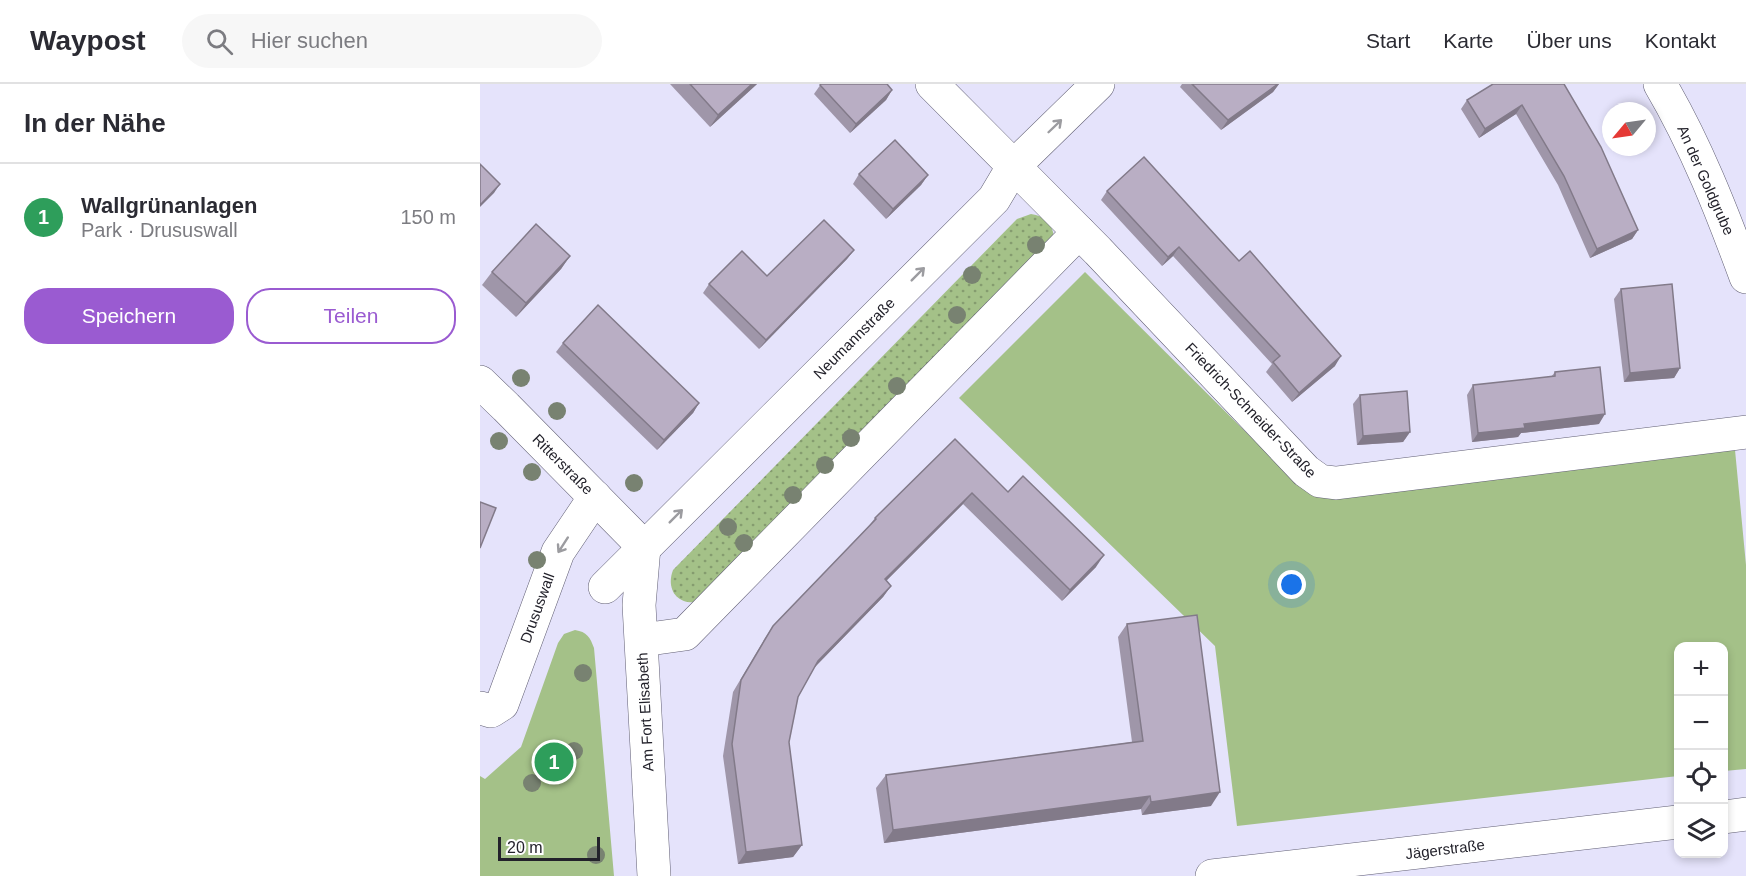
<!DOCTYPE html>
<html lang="de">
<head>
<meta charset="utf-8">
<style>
  :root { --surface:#fff; --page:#f7f7f7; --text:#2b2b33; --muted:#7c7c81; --line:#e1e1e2; --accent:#9a5bd1 }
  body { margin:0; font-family:Arial,sans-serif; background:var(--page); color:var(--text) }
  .controls { position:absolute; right:18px; bottom:18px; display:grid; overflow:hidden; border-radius:12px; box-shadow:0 3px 9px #0003 }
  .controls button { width:54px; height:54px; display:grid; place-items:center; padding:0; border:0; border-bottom:2px solid var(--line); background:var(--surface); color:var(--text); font:30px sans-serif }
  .compass { position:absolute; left:1122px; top:18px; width:54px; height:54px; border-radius:50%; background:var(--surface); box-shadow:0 3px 9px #0003; rotate:241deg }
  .scale { position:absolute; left:18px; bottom:15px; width:102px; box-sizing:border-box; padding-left:6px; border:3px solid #23222b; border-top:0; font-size:16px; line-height:21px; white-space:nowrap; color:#23222b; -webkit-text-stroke:4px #fff; paint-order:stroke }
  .you { position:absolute; left:812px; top:501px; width:21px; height:21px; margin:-15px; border:4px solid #fff; border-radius:50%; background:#1a73e8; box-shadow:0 0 0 9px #1a73e833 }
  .badge { display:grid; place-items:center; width:39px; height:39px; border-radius:50%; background:var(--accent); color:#fff; font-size:20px; font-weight:700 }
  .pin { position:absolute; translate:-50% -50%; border:3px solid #fff; box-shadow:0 2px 6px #0006 }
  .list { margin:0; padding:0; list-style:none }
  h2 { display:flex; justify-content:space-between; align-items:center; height:78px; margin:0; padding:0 24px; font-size:26px }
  h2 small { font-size:20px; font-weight:400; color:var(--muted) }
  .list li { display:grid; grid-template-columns:39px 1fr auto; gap:18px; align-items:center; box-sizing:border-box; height:108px; padding:0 24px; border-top:2px solid var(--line) }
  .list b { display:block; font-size:22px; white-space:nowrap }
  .list p { margin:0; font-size:20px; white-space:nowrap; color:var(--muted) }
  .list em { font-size:20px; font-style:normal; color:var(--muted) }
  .actions { display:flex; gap:12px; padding:18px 24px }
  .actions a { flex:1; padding:14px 0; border:2px solid var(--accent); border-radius:24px; text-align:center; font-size:21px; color:var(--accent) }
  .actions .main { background:var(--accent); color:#fff }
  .icon { flex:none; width:33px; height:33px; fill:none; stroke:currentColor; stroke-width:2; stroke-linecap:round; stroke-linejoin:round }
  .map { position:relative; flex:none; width:1266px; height:792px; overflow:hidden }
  header { display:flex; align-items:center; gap:36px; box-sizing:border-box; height:84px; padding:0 30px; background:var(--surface); border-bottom:2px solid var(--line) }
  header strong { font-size:28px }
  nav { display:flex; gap:33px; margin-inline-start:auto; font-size:21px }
  .search { width:420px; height:54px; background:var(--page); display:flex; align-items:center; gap:15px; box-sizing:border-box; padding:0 21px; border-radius:33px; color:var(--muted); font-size:22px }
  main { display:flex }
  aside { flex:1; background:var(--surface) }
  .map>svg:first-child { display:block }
  .grass { fill:url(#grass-dots) }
  .green { fill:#a4c188 }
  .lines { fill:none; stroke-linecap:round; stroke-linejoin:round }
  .minor-casing { stroke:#615f74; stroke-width:34 }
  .minor { stroke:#fff; stroke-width:33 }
  .tree { fill:#788271 }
  .wall { fill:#9f96a9 }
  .shaded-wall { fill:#827a89 }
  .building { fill:#b9aec4; stroke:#827a89; stroke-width:1.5 }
  .oneway { stroke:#9c9ca0 }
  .labels { text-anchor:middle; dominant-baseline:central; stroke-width:4.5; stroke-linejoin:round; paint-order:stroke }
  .street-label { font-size:15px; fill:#23222b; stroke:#fff }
</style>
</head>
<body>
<header>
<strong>Waypost</strong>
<div class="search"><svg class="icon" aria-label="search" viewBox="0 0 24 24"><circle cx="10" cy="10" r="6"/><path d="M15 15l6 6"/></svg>Hier suchen</div>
<nav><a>Start</a><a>Karte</a><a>Über uns</a><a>Kontakt</a></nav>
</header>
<main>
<aside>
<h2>In der Nähe<small></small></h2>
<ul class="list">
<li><span class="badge" style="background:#2e9e5b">1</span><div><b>Wallgrünanlagen</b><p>Park · Drususwall</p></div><em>150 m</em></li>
</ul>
<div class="actions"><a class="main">Speichern</a><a>Teilen</a></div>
</aside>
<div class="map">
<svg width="1266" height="792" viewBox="0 0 1266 792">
  <defs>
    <pattern id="grass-dots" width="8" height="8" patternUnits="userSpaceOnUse" patternTransform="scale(1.5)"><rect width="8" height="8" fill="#a4c188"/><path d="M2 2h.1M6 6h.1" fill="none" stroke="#859c6f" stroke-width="1.8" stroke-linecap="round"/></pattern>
  </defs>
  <rect width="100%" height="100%" fill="#e5e3fb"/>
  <path class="grass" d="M551 130C565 132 572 139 574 153L217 518C196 521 186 504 193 486L537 135Z"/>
  <g class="green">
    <polygon points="605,188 814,396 863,412 1255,366 1266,481 1266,685 1244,687 1244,562 1198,562 1198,692 757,742 735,562 479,314"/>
    <path d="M95 546C107 548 110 553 114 564L134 792H0V692L5 695 41 663 78 559 84 550Z"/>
  </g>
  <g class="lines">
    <defs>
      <g id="minor">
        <polyline points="452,0 618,167 826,387 840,397 856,399 1266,348"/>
        <path d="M1180 0C1216 61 1242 128 1266 193"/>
        <polyline points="0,298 26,323 164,463 159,521 174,792"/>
        <polyline points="125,503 514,115 533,83 618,0"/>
        <polyline points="162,556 205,550 599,148"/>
        <polyline points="0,624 11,627 22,620 78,468 115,413"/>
        <polyline points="1244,733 1266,730"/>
        <polyline points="732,792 1198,738"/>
      </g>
    </defs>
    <use href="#minor" class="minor-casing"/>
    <use href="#minor" class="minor"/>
  </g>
  <g class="tree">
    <circle cx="556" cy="161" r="9"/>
    <circle cx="492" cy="191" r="9"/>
    <circle cx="477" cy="231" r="9"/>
    <circle cx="41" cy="294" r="9"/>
    <circle cx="417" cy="302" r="9"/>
    <circle cx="77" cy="327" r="9"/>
    <circle cx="371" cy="354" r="9"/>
    <circle cx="19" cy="357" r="9"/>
    <circle cx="345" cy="381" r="9"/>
    <circle cx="52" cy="388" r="9"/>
    <circle cx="154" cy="399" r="9"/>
    <circle cx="313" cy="411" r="9"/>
    <circle cx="248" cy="443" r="9"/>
    <circle cx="264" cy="459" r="9"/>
    <circle cx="57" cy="476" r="9"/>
    <circle cx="103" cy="589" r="9"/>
    <circle cx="94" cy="667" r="9"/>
    <circle cx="52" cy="699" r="9"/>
    <circle cx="116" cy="771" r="9"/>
  </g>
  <g class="wall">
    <polygon points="190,0 277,0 230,43"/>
    <polygon points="341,0 412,6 406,16 370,49 334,10"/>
    <polygon points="702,0 799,0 793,8 741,46 700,3"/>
    <polygon points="1084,0 1158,146 1152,155 1110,174 1078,101 1036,30 999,54 981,25 987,16"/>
    <polygon points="379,90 448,91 441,101 406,135 373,100"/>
    <polygon points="627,107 855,282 812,318 786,288 792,280 693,172 682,182 621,116"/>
    <polygon points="374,166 367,175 279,265 223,209 229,200 287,192"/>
    <polygon points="90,172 81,185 36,233 2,201 12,188"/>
    <polygon points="1141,205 1200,284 1194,294 1144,298 1134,215"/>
    <polygon points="83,259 219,319 213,329 177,366 76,268"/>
    <polygon points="1075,288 1119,340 1041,349 1038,353 992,358 987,311 993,301 1071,293"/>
    <polygon points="880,311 930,348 923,358 877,361 873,320"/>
    <polygon points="475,355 528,408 616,483 582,517 483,420 406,497 411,502 403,513 334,584 318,613 309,658 322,761 313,773 258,780 243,672 253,608 285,554 293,542 388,443 395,434"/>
    <polygon points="647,540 731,722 662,731 661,725 404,759 396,704 406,691 652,658 638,553"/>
  </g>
  <g class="shaded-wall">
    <polygon points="272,0 277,0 230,43 238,31"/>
    <polygon points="799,0 793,8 741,46 748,36"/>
    <polygon points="412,6 406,16 370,49 376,40"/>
    <polygon points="1042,21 1036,30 999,54 1005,45"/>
    <polygon points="448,91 441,101 406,135 413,125"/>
    <polygon points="20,100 14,109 0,123 0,121"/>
    <polygon points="1158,146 1152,155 1110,174 1117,165"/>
    <polygon points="699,163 693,172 682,182 688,173"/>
    <polygon points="374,166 367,175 279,265 286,256"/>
    <polygon points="90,172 81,185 36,233 46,219"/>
    <polygon points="861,272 855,282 812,318 819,309"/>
    <polygon points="1200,284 1194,294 1144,298 1150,289"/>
    <polygon points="219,319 213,329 177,366 184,356"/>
    <polygon points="1125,330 1119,340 1041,349 1038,353 992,358 998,349 1044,340"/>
    <polygon points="930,348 923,358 877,361 883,352"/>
    <polygon points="492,409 483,420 396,507 405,495"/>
    <polygon points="624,471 616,483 582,517 590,506"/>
    <polygon points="411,502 403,513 330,588 338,577"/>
    <polygon points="740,708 731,722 662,731 671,718"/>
    <polygon points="670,712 661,725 404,759 413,746"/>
    <polygon points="322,761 313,773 258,780 266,768"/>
  </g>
  <g class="building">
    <polygon points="210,0 272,0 238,31"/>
    <polygon points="341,0 407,0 412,6 376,40 340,1"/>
    <polygon points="712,0 798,0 748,36"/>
    <polygon points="1013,0 1084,0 1121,63 1158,146 1117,165 1084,92 1042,21 1005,45 987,16"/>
    <polygon points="415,56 448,91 413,125 379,90"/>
    <polygon points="664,73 759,177 770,167 861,272 819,309 793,278 800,272 699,163 688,173 627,107"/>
    <polygon points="0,80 20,100 0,121"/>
    <polygon points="344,136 374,166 286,256 229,200 262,167 287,192"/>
    <polygon points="56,140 90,172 46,219 12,188"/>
    <polygon points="1192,200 1200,284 1150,289 1141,205"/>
    <polygon points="118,221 219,319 184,356 83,259"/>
    <polygon points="1120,283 1125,330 1044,340 1045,344 998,349 993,301 1075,292 1075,288"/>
    <polygon points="927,307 930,348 883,352 880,311"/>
    <polygon points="475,355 528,408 543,392 624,471 590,506 492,409 405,495 411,502 338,577 318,613 309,658 322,761 266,768 252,660 261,596 293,542 396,435 395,434"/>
    <polygon points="0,418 16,424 0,464"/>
    <polygon points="717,531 740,708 671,718 670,712 413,746 406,691 663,657 647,540"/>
  </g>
  <defs><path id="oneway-shaft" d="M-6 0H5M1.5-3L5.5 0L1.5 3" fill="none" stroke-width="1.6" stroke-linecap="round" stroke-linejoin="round" transform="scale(1.5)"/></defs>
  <g class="oneway">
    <use href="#oneway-shaft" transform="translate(575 42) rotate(-44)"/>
    <use href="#oneway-shaft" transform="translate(438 190) rotate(-45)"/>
    <use href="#oneway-shaft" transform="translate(196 432) rotate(-45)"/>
    <use href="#oneway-shaft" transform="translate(83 461) rotate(123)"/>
  </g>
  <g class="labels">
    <g class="street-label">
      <text transform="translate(1226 96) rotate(66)">An der Goldgrube</text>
      <text transform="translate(374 254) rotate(-45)">Neumannstraße</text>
      <text transform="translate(771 326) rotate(46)">Friedrich-Schneider-Straße</text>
      <text transform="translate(83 380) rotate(45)">Ritterstraße</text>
      <text transform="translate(57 524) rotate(-70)">Drususwall</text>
      <text transform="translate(165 628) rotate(-93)">Am Fort Elisabeth</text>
      <text transform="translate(965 765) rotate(-7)">Jägerstraße</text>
    </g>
  </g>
</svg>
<div class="controls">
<button>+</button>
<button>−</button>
<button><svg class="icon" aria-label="locate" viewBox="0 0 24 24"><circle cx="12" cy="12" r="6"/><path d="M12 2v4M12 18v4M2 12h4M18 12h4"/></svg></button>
<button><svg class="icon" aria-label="layers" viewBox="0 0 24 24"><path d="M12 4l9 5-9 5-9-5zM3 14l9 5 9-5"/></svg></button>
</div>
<svg class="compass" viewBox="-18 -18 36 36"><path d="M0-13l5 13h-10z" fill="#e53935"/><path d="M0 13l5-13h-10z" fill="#7c7c81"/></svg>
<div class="scale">20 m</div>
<div class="you"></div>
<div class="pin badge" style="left:74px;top:678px;background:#2e9e5b">1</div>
</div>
</main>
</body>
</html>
